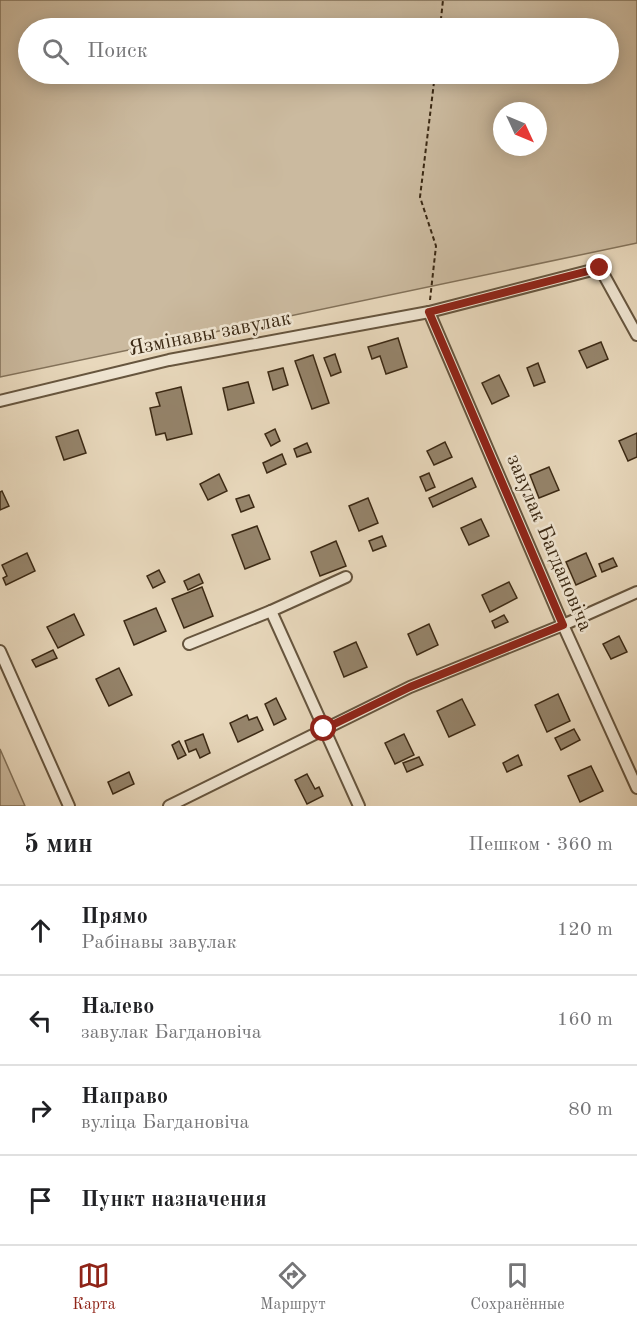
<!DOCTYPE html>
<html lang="ru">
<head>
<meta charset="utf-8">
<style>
  :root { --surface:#fff; --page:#f2f2f2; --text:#202124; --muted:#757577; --line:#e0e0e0; --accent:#8f2418 }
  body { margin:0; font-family:"Old Standard TT",serif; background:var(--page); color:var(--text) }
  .compass { position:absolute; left:493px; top:102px; width:54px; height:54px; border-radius:50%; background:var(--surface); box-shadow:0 3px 15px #0003; rotate:134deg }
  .stop { position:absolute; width:18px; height:18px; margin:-14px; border:4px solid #8f2418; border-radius:50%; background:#fff }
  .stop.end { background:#8f2418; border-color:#fff; box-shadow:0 2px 6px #0008 }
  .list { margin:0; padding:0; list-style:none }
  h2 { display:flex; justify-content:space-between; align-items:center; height:78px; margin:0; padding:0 24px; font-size:26px }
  h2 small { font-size:20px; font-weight:400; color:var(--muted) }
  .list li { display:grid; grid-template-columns:39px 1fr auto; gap:18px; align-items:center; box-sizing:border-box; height:90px; padding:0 24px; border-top:2px solid var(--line) }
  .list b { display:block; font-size:22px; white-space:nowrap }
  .list p { margin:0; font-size:20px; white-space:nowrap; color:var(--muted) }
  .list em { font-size:20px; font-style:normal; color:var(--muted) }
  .icon { flex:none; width:33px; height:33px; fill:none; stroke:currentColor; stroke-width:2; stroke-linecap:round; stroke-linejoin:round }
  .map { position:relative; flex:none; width:637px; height:806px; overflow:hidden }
  .search { position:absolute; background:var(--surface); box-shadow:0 3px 15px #0003; left:18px; right:18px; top:18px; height:66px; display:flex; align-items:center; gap:15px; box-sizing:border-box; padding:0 21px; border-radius:33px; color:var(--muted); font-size:22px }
  .sheet { height:438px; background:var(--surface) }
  nav { display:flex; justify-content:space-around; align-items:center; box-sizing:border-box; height:84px; border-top:2px solid var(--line); background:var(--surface); font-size:16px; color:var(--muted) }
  nav a { display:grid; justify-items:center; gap:3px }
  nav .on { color:var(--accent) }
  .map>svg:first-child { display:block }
  .green { fill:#cbba9f; stroke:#83725a; stroke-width:1.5; fill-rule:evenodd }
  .building { fill:#95846b; stroke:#3b2914; stroke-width:1.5 }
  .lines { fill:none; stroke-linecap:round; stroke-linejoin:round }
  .minor-casing { stroke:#66553e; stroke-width:14 }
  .path { stroke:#3b2914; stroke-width:2; stroke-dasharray:4.5 3; stroke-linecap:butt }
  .minor { stroke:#f0e6d3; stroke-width:10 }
  .route { stroke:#8f2418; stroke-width:8 }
  .labels { text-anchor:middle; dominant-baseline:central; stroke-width:5; stroke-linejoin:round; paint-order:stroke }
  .street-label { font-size:21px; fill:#3b2914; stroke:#f0e6d3 }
</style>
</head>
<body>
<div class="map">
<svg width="637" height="806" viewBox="0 0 637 806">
  <rect width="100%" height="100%" fill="#e8d8bc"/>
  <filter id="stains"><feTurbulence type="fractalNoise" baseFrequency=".00333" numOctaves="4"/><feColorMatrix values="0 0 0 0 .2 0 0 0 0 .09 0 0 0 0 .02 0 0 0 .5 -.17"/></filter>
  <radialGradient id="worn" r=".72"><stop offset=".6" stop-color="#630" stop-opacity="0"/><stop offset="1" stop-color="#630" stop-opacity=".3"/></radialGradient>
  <g class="green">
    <path d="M0 0H637V243L0 377ZM28 28H608V74H28ZM502 111H538V147H502Z"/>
    <polygon points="0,749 25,806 0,806"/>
  </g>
  <g class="building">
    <polygon points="398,338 407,367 386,374 380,356 372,359 368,347"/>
    <polygon points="601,342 608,359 587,368 579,351"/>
    <polygon points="335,354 341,372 331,376 324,358"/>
    <polygon points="313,355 329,403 312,409 295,361"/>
    <polygon points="538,363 545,382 534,386 527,368"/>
    <polygon points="283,368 288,385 273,390 268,372"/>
    <polygon points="499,375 509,396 492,404 482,383"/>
    <polygon points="248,382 254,403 228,410 223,388"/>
    <polygon points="181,387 192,434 167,440 165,433 156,435 150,408 160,406 156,393"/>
    <polygon points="275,429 280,441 271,446 265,434"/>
    <polygon points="78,430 86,453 64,460 56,437"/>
    <polygon points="637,433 637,457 628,461 619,441"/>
    <polygon points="445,442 452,457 434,465 427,451"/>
    <polygon points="307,443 311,452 297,457 294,449"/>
    <polygon points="282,454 286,464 267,473 263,463"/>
    <polygon points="549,467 559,490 539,498 530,475"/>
    <polygon points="429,473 435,487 426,491 420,477"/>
    <polygon points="219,474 227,491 208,500 200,484"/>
    <polygon points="472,478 476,487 433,507 429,498"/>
    <polygon points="2,491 9,506 0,510 0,492"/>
    <polygon points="249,495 254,507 241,512 236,499"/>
    <polygon points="368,498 378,523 359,531 349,506"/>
    <polygon points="481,519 489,536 469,545 461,528"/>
    <polygon points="257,526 270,559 245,569 232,535"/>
    <polygon points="382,536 386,546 373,551 369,541"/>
    <polygon points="336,541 346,566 320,576 311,552"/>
    <polygon points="27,553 35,571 6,585 3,578 7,576 2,565"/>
    <polygon points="586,553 596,576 576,585 566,562"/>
    <polygon points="613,558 617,566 602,572 599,564"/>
    <polygon points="159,570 165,582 153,588 147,576"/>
    <polygon points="199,574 203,583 188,590 184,581"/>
    <polygon points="509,582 517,598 490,612 482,595"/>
    <polygon points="202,587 213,616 184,628 172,599"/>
    <polygon points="156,608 166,631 134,645 124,621"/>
    <polygon points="74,614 84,635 58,648 47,627"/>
    <polygon points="504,615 508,622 495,628 492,621"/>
    <polygon points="429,624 438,645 417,655 408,634"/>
    <polygon points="619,636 627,652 611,659 603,644"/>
    <polygon points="356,642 367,667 344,677 334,652"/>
    <polygon points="53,650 57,658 36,667 32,660"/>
    <polygon points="119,668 132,695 109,706 96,679"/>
    <polygon points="558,694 570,721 547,732 535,705"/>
    <polygon points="276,698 286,719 274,725 265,704"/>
    <polygon points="462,699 475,725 449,737 437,711"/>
    <polygon points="247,715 249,720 257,717 263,730 238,742 230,723"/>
    <polygon points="574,729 580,740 561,750 555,738"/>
    <polygon points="203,734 210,753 200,758 196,749 189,752 185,741"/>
    <polygon points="404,734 414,755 395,764 385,743"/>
    <polygon points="179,741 186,755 178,759 172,745"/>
    <polygon points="518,755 522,765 507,772 503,763"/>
    <polygon points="419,757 423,765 407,772 403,763"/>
    <polygon points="591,766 603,791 580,802 568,776"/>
    <polygon points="129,772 134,784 113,794 108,782"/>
    <polygon points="307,774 315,789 319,787 323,796 307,804 295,780"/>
  </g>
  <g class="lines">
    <defs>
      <g id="minor">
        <polyline points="429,312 563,625 637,788"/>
        <polyline points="0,401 169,360 429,312 600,268 637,335"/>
        <polyline points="271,611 346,577"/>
        <polyline points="189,644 271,611 359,806"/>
        <polyline points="0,651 69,806"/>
        <polyline points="169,806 410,687 563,625 637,592"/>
      </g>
    </defs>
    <use href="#minor" class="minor-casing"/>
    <g class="path">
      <polyline points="440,28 443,0"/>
      <polyline points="430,300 436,246 420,197 435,74"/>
    </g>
    <use href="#minor" class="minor"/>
  </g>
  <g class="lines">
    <polyline class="route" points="324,729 410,687 563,625 429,312 600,268"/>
  </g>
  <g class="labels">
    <g class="street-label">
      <text transform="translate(210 334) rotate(-11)">Язмінавы завулак</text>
      <text transform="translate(549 543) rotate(67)">завулак Багдановіча</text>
    </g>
  </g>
  <rect width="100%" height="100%" filter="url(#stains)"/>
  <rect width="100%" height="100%" fill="url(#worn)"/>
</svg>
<svg class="compass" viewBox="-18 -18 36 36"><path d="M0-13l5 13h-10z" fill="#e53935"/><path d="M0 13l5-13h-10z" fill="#757577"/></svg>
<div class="stop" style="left:324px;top:729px"></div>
<div class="stop end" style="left:600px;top:268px"></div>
<div class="search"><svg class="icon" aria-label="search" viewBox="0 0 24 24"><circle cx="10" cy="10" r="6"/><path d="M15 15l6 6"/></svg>Поиск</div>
</div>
<section class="sheet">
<h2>5 мин<small>Пешком · 360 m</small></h2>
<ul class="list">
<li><svg class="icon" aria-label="ahead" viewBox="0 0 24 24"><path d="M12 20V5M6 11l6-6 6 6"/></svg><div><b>Прямо</b><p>Рабінавы завулак</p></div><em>120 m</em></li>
<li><svg class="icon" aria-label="left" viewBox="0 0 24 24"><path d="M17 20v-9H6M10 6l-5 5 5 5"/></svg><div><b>Налево</b><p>завулак Багдановіча</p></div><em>160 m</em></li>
<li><svg class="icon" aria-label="right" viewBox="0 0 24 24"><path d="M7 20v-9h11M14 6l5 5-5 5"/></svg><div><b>Направо</b><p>вуліца Багдановіча</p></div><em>80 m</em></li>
<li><svg class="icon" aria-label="arrive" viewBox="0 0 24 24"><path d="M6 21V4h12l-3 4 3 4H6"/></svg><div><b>Пункт назначения</b></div></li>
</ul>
</section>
<nav>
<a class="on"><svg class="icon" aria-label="map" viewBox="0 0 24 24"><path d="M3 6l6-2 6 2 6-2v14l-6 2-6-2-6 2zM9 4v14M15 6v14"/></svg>Карта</a>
<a><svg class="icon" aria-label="directions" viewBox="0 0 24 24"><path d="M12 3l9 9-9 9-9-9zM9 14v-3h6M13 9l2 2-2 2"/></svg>Маршрут</a>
<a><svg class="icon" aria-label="saved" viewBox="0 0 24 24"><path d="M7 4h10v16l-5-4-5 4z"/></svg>Сохранённые</a>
</nav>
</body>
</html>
